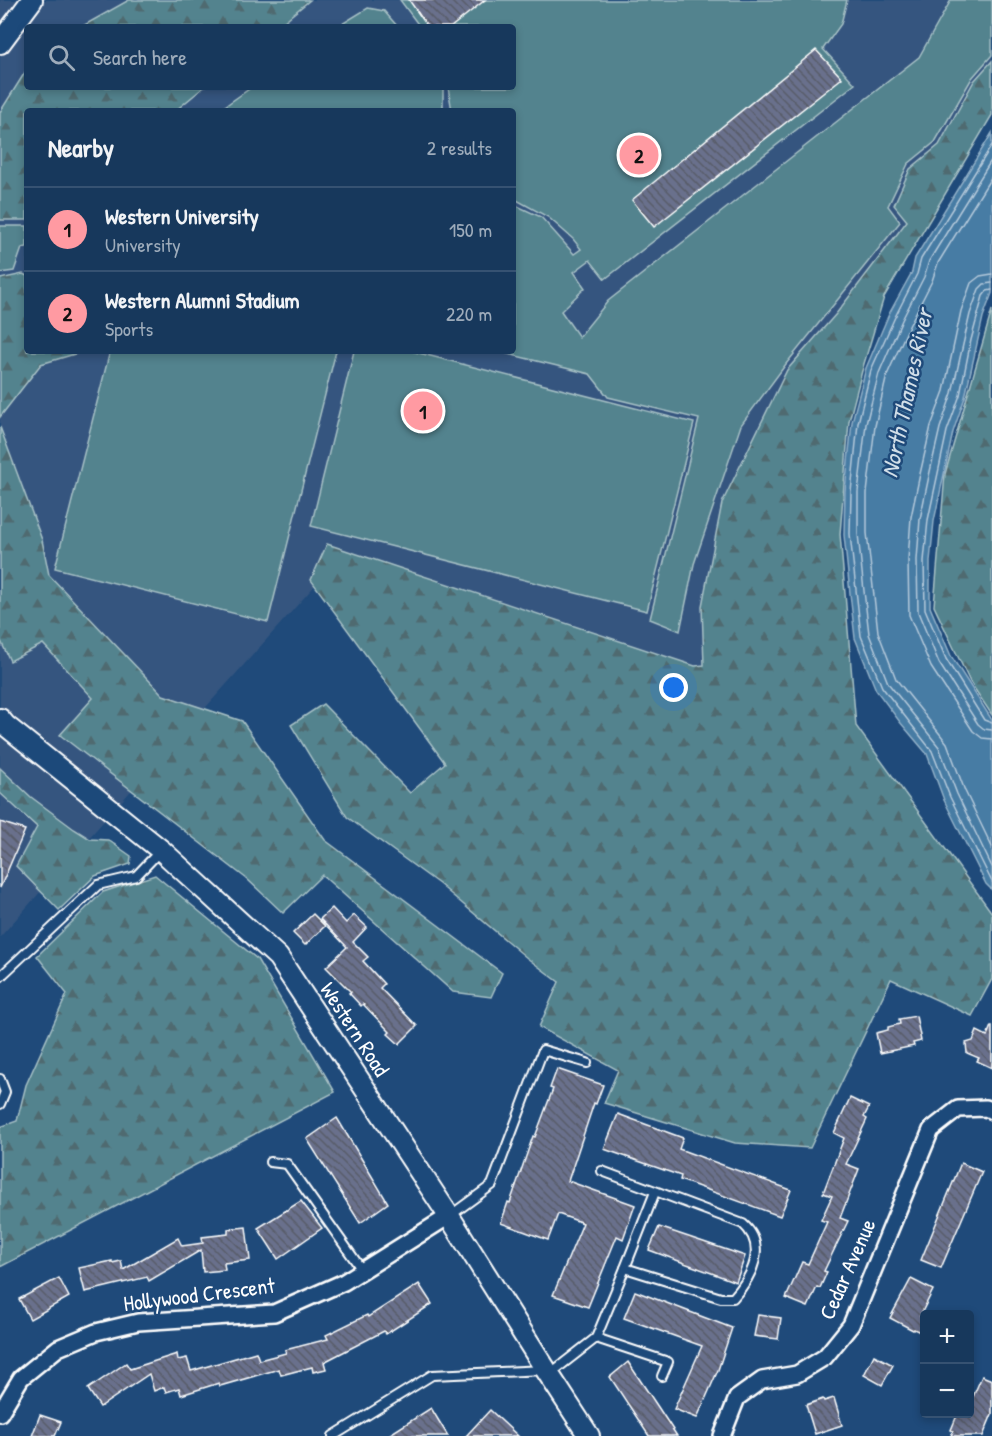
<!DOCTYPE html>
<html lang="en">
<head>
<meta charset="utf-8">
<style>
  :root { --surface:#17385c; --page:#244365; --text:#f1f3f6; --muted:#9eacbb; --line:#365272; --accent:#ff9aa2 }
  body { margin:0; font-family:"Patrick Hand",sans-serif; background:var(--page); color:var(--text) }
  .controls { position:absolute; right:18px; bottom:18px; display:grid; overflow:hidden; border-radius:6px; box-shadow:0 3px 9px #0003 }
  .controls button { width:54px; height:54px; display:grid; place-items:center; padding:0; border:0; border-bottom:2px solid var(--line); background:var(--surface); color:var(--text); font:30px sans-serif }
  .you { position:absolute; left:674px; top:688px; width:21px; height:21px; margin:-15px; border:4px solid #fff; border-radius:50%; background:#1a73e8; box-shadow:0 0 0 9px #1a73e833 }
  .badge { display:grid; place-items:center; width:39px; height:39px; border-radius:50%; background:var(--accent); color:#111; font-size:20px; font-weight:700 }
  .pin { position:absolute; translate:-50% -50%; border:3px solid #fff; box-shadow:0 2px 6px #0006 }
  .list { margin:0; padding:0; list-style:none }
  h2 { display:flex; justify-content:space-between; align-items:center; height:78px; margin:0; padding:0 24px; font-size:26px }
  h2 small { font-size:20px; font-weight:400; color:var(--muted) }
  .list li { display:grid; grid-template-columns:39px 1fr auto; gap:18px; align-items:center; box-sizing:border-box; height:84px; padding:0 24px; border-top:2px solid var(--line) }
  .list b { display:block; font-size:22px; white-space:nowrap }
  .list p { margin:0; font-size:20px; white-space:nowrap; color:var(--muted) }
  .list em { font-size:20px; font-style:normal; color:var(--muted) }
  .icon { flex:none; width:33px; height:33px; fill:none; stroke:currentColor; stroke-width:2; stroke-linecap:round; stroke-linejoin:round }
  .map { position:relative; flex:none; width:992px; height:1436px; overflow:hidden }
  .search { position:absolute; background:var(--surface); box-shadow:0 3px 9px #0003; left:24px; top:24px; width:492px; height:66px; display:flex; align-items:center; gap:15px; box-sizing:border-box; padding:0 21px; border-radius:6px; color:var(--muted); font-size:22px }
  .panel { position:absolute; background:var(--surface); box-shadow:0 3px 9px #0003; left:24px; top:108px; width:492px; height:246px; border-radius:6px }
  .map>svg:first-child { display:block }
  .built { fill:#35557f; fill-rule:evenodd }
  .grass { fill:#52838e; stroke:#a8c1c6; stroke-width:1.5 }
  .forest { fill:url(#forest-firs); stroke:#a8c1c6; stroke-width:1.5 }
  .water { fill:#477ba4; stroke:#91b0c8; stroke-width:1.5 }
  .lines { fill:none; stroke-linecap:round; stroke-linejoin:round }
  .shore { stroke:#b5cadb; stroke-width:1.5 }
  .building { fill:url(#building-back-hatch); stroke:#fff; stroke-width:1.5 }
  .lane-casing { stroke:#fff; stroke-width:12 }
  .street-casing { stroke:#fff; stroke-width:20 }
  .secondary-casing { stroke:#fff; stroke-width:24 }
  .lane { stroke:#1f4a7a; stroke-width:8 }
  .street { stroke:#1f4a7a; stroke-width:15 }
  .secondary { stroke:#1f4a7a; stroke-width:20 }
  .labels { text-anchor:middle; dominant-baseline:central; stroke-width:5; stroke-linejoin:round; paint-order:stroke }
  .street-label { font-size:22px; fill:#fff; stroke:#1f4a7a }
  .water-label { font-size:24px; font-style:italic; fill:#d1dee8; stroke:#1f4a7a }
</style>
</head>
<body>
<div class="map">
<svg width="992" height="1436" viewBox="0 0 992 1436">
  <defs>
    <pattern id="forest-firs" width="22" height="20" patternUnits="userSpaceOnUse" patternTransform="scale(1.5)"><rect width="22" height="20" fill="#52838e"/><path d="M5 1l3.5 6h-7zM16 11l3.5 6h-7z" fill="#4f6a70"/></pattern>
    <pattern id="building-back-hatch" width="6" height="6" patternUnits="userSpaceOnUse" patternTransform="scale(1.5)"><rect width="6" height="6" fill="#69708c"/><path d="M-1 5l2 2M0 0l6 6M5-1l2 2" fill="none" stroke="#595c69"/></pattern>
  </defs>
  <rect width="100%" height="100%" fill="#1f4a7a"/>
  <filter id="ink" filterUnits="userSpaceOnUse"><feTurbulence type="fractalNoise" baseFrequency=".0167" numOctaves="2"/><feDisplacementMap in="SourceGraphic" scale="12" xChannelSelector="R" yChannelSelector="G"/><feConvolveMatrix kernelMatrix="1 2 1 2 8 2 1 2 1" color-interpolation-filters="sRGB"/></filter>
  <g filter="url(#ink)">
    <path class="built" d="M0 0H992V87L893 255 832 471 839 715 336 562 0 937ZM27 27H513V87H27ZM27 111H513V351H27Z"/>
    <g class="grass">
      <polygon points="400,0 847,0 841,24 823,49 855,84 605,279 590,260 574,272 585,288 561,311 579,337 608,301 919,57 951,0 992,0 992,55 972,78 935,142 908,164 888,206 900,222 786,364 741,425 694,564 680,631 650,619 699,419 608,397 590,374 496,351 513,351 513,204 541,217 574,254 581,249 573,239 548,217 513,198 513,111 452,111 448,87 513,87 513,27 420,27"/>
      <polygon points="368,8 384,11 398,27 337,27"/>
      <polygon points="252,87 443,87 443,111 218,111"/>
      <polygon points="0,226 27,226 27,247 22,248 14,271 0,273"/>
      <polygon points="110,351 336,351 268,622 55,568"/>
      <polygon points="354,351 411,351 694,423 647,611 311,526"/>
    </g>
    <g class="forest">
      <polygon points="129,0 310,0 277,27 81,27"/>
      <polygon points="992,61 992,115 884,297 863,367 849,421 840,534 856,726 992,913 992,979 972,1016 891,979 810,1148 735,1143 604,1103 618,1070 539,1027 559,982 527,958 439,884 347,817 291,725 323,704 410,793 445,763 311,580 327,544 695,666 704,665 702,606 722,503 787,370 836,314 907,221 894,205 910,169 939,145 974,81"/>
      <polygon points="27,69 27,87 204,87 175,111 27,111 27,220 0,220 0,112"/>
      <polygon points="23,274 27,276 27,351 85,351 41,364 0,417 0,279"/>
      <polygon points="992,310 992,715 970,682 934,606 945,474"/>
      <polygon points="0,427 42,540 49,575 163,695 242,721 325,840 502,973 491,997 453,992 322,875 283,913 247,879 60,735 93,698 43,644 10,661 0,639"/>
      <polygon points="0,768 31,797 74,829 90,839 108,840 131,856 130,864 95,876 59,910 16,866 37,827 0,793"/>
      <polygon points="155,875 257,959 335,1092 0,1267 0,1127 17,1121 26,1085 67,994 37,956 103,892"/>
    </g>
    <polygon class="water" points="992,133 992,293 983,317 965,397 953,432 934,521 930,561 930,607 951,656 992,720 992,890 986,884 944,800 927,754 900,722 876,690 855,638 850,593 844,535 845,491 852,422 866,368 889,314 912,272 915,258"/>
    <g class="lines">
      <g class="shore">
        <polyline points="992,145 921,259 917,274 895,317 871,370 858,423 851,492 850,534 861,636 882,687 932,751 950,797 992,882"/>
        <polyline points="992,159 929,261 924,277 902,320 879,373 866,424 858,492 858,534 864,591 869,634 888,683 939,747 957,794 992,867"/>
        <polyline points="992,176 938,263 932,281 910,324 887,375 875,426 867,493 867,533 878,632 896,679 947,743 965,791 992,847"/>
        <polyline points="992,274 980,276 971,283 961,311 944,391 931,426 920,474 911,517 908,560 909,615 931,667 973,731 982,738 992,739"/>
        <polyline points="992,283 984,284 979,289 970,314 952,393 940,428 929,476 920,519 917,560 918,612 939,663 978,724 984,729 992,730"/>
        <polyline points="992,290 987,291 983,296 971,340 960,395 947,431 928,520 924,561 925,609 946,659 984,720 992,723"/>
      </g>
    </g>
    <g class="building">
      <polygon points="409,0 485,0 451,27 428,27"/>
      <polygon points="816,50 842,78 654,227 632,200"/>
      <polygon points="0,822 25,830 0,888"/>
      <polygon points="332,908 346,923 354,915 367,927 353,942 368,957 363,961 384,984 380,988 417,1026 399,1044 388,1034 390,1032 363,1004 361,1006 349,993 351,992 326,967 347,947 320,919"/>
      <polygon points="313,914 325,926 305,945 293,933"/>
      <polygon points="916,1016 921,1041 913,1043 914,1046 880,1053 876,1033 888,1030 888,1027 900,1024 899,1019"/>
      <polygon points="991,1026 992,1026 992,1068 977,1061 979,1058 967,1053 966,1043 973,1041 977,1031 987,1036"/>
      <polygon points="557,1069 603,1085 596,1104 594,1103 568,1181 635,1205 623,1239 617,1236 588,1307 553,1295 583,1223 558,1214 548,1240 501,1223 508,1202 510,1203 533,1136 535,1137 553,1089 550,1088"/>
      <polygon points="850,1098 869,1107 864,1117 867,1119 846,1164 859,1169 840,1218 848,1221 824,1271 827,1272 820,1288 817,1287 808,1307 786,1298 802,1262 808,1264 827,1222 821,1220 832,1196 823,1193 844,1138 834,1133"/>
      <polygon points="618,1114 683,1138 679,1149 791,1190 780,1216 680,1180 681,1176 604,1149"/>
      <polygon points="337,1118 388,1203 360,1223 307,1139"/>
      <polygon points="961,1163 982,1172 941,1268 921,1260"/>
      <polygon points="301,1201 322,1228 278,1259 258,1228"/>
      <polygon points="246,1227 250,1260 224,1263 225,1270 203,1272 201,1250 149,1281 147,1277 85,1292 79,1268 112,1261 112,1263 121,1261 123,1270 178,1238 182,1246 203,1243 202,1237 228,1234 228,1229"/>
      <polygon points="659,1227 745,1256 736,1282 649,1250"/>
      <polygon points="59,1278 69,1297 30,1319 19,1299"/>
      <polygon points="911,1279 933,1290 920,1316 924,1319 924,1324 920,1332 914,1329 913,1330 890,1318"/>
      <polygon points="419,1284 432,1304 386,1334 384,1331 324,1362 326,1369 313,1372 312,1367 281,1375 279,1369 220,1386 219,1383 181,1395 179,1388 166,1392 164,1387 154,1391 149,1374 100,1407 88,1389 126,1363 130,1369 177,1354 178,1360 187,1358 191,1371 256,1352 259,1360 286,1353 285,1350 328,1339 326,1335 367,1315 368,1317"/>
      <polygon points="635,1291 732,1328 718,1370 697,1418 674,1409 702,1346 624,1318"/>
      <polygon points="758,1315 781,1318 778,1339 754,1336"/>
      <polygon points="874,1355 893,1365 882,1385 864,1375"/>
      <polygon points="628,1362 658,1407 677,1436 649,1436 610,1377"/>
      <polygon points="982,1376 992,1380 992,1414 983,1436 951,1436 953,1431 951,1430 958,1413 969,1413 969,1406"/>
      <polygon points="834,1398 842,1425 815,1434 806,1405 823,1399 824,1401"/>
      <polygon points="431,1408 448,1436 387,1436"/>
      <polygon points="490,1410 518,1436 466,1436"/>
      <polygon points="40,1415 61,1422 55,1436 32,1436"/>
    </g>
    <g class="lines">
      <defs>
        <g id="lane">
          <polyline points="0,977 98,885 136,876 160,851"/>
          <polyline points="0,1079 5,1092 0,1104"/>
          <polyline points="270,1162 287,1164 362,1270"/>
          <path d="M602 1171 743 1224C768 1246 752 1277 733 1298H721L625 1268 655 1192"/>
          <polyline points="451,1215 492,1185 543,1050 587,1063"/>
          <polyline points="596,1338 668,1362 662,1376"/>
          <polyline points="551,1373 596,1338 625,1268"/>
          <polyline points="333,1436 432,1375 545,1370"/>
        </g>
        <g id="street">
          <polyline points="0,1413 21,1378 58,1348 96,1332 138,1322 274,1313 344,1282 449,1216"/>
          <polyline points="722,1436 737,1398 762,1380 797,1374 825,1357 851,1325 931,1130 958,1109 986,1108 992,1111"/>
        </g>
        <g id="secondary">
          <polyline points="0,43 32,0"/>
          <polyline points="0,719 5,725 161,850 278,957 449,1216 546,1370 589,1436"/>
        </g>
      </defs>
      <use href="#lane" class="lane-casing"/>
      <use href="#street" class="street-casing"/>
      <use href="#secondary" class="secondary-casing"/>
      <use href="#lane" class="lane"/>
      <use href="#street" class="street"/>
      <use href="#secondary" class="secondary"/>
    </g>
  </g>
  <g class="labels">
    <g class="street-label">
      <text transform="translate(355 1029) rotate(57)">Western Road</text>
      <text transform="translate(847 1269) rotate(-66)">Cedar Avenue</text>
      <text transform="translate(199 1294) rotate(-7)">Hollywood Crescent</text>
    </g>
    <g class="water-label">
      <text transform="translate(906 393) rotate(-78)">North Thames River</text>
    </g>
  </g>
</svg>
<div class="controls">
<button>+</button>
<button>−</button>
</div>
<div class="you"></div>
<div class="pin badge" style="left:423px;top:411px">1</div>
<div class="pin badge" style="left:639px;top:155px">2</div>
<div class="search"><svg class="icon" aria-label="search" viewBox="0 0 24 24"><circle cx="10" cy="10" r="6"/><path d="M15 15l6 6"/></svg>Search here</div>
<section class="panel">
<h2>Nearby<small>2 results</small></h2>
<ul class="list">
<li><span class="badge">1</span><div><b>Western University</b><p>University</p></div><em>150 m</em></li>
<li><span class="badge">2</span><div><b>Western Alumni Stadium</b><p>Sports</p></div><em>220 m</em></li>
</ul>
</section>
</div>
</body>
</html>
